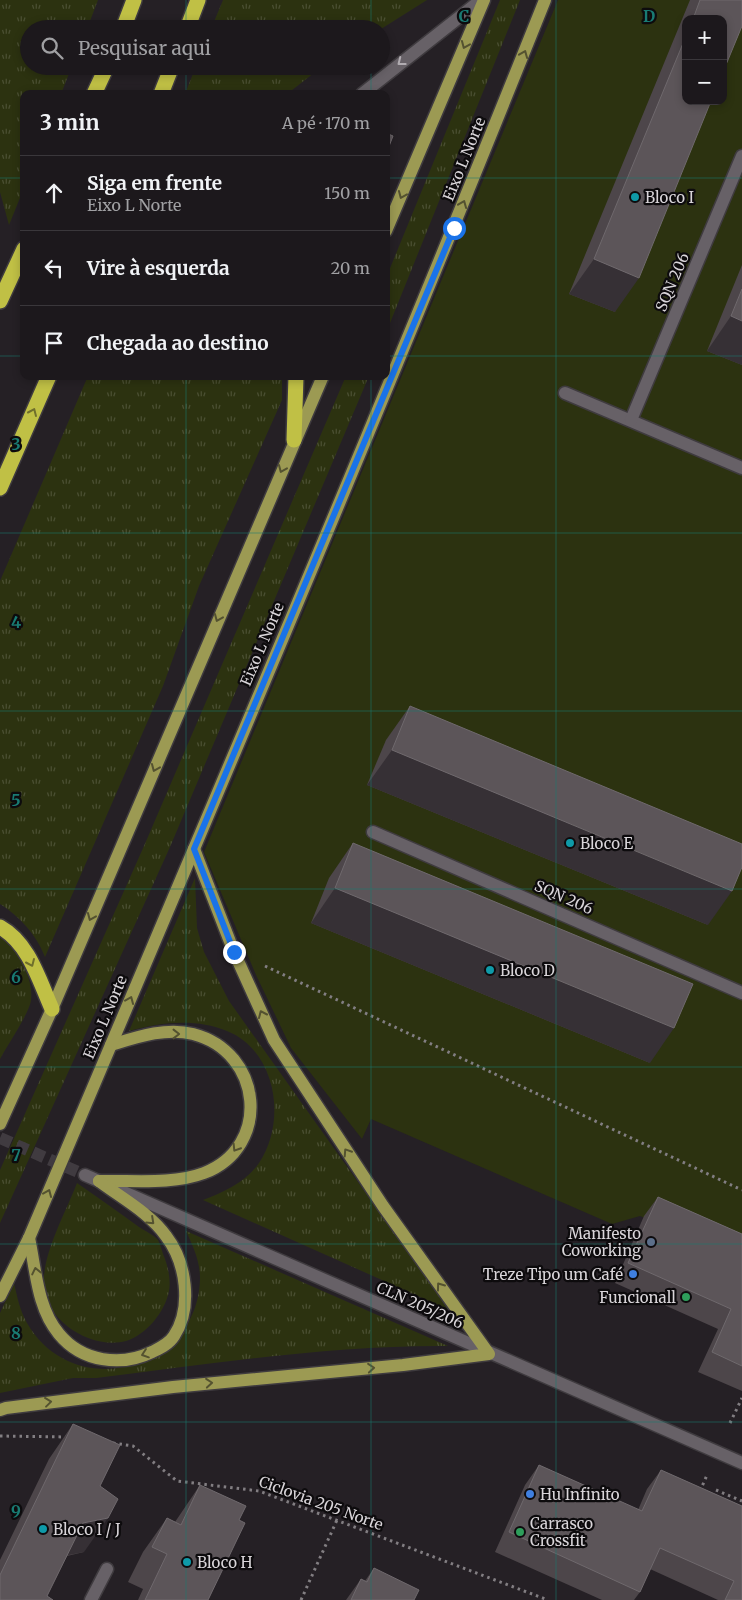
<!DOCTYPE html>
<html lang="pt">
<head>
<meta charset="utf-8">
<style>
  :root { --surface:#1c181c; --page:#292529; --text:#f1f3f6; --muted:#a0a0a3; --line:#3a373b }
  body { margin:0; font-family:Merriweather,serif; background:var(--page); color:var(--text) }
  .controls { position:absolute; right:15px; top:15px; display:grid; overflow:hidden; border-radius:10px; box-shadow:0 2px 8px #0003 }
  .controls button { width:45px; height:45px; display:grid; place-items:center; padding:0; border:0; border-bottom:1px solid var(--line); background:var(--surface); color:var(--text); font:25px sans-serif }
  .stop { position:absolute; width:15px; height:15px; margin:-11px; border:4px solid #1a73e8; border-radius:50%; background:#fff }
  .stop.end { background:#1a73e8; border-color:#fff; box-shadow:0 1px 5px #0008 }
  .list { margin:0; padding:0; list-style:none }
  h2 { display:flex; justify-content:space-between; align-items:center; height:65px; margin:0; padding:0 20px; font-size:21px }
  h2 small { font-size:16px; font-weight:400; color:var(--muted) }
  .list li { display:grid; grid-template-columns:32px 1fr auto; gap:15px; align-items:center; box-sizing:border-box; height:75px; padding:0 20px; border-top:1px solid var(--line) }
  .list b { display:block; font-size:19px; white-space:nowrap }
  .list p { margin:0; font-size:16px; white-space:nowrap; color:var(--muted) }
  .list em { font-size:16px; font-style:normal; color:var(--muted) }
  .icon { flex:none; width:28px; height:28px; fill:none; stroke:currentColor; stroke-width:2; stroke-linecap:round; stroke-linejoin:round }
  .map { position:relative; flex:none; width:742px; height:1600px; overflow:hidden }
  .search { position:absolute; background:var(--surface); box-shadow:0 2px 8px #0003; left:20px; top:20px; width:370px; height:55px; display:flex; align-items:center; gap:12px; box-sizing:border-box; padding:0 18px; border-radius:28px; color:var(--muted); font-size:19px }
  .panel { position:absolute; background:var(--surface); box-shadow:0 2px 8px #0003; left:20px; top:90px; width:370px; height:290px; border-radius:10px }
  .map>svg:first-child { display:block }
  .grass { fill:url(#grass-tufts) }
  .garden { fill:#2c3210; fill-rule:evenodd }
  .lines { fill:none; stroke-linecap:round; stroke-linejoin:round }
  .secondary-tunnel { stroke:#403b40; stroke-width:12; stroke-dasharray:12 6; stroke-linecap:butt }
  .lane-casing { stroke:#3f3b3f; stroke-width:15 }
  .street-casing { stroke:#3f3b3f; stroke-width:15 }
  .secondary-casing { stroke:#3f3b3f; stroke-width:15 }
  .primary-casing { stroke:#3f3b3f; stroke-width:15 }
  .highway-casing { stroke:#3f3b3f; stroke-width:18 }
  .path { stroke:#827e82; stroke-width:3; stroke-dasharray:2.5 4; stroke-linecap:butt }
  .lane { stroke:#676167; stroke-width:12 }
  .street { stroke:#676167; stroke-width:12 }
  .secondary { stroke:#676167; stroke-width:12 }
  .primary { stroke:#9c9a53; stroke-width:12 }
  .highway { stroke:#c0c045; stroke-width:15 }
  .wall { fill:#4d464a }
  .shaded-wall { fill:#363035 }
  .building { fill:#5c5559; stroke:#6f696d }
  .oneway { stroke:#545230 }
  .oneway2 { stroke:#b1acb1 }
  .oneway3 { stroke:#6f6f2c }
  .route { stroke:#1a73e8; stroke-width:6 }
  .grid { fill:none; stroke:#197b73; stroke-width:1; stroke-opacity:0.55 }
  .culture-dot { fill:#0f9aa8; stroke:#0d0b0d; stroke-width:2 }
  .service-dot { fill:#5c6f8a; stroke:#0d0b0d; stroke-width:2 }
  .shop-dot { fill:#3f7fe0; stroke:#0d0b0d; stroke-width:2 }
  .leisure-dot { fill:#2e9e5b; stroke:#0d0b0d; stroke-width:2 }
  .labels { text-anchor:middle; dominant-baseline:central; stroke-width:4.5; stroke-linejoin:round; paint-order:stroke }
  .street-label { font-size:15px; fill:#d9d5d9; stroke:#0d0b0d }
  .poi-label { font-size:15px; fill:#d9d5d9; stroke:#0d0b0d; text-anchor:start }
  .grid-label { font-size:16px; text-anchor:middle; font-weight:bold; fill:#197b73; stroke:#0d0b0d; stroke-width:4.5; stroke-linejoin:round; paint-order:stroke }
</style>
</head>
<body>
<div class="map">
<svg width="742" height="1600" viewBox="0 0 742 1600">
  <defs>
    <pattern id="grass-tufts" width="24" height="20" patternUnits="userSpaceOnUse" patternTransform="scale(1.25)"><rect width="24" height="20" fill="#2c3210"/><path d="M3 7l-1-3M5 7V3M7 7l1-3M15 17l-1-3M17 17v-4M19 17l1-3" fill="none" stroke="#4a4f32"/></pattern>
  </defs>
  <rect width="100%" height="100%" fill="#252025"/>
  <g class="grass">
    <polygon points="0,0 98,0 87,29 29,29 29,66 72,66 61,94 24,94 24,188 9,225 0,192"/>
    <polygon points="223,0 427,0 381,29 211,29"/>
    <polygon points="500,0 520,0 386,333 386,278"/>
    <polygon points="196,66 323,66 287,94 185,94"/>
    <path d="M88 376H282V400L199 586 163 686 45 957C37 935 19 916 0 904V581Z"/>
    <polygon points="346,376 369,376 170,847 0,1223 0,1170 144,846"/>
    <path d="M195 878 197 928 204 952 229 1001 449 1310 203 1200C223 1193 247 1181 259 1163 287 1122 277 1051 227 1031 196 1018 161 1022 129 1031Z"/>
    <path d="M0 935C16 950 34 976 31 1000 30 1012 7 1046 0 1059Z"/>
    <path d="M77 1183C98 1198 119 1212 139 1227 145 1231 154 1235 158 1240 160 1244 162 1250 163 1254 168 1265 171 1280 169 1291 165 1312 146 1335 126 1341 92 1350 47 1322 44 1287 41 1256 66 1212 77 1183Z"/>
    <path d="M186 1231 448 1346C330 1345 212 1364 96 1378H73L0 1393V1313L14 1283C17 1296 20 1311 27 1323 73 1404 199 1371 200 1278 200 1261 193 1246 186 1231Z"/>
  </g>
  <path class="garden" d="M558 0H742V1259L640 1216 612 1224 371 1119 362 1139 291 1048 256 975 204 852ZM686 19H723V101H686Z"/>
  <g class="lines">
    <polyline class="secondary-tunnel" points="0,1138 85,1175"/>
    <defs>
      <polyline id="lane" points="362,94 481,0"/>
      <g id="street">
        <polyline points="565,393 742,468"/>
        <polyline points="631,420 742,156"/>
        <polyline points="373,832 742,993"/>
        <polyline points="91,1600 107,1569"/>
      </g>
      <polyline id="secondary" points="85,1175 742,1463"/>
      <g id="primary">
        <polyline points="386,231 484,0"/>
        <polyline points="0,1124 52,1009 323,376"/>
        <path d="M99 1181C132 1180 172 1185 204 1173 272 1147 263 1052 193 1034 166 1027 137 1037 111 1045"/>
        <path d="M29 1238C36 1270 37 1308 59 1334 82 1362 121 1367 152 1352 160 1348 169 1344 174 1336 193 1307 186 1262 166 1236 150 1213 120 1197 99 1181"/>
        <path d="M0 1296 29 1238C204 826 379 415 545 0"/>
        <polyline points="0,1410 6,1408 173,1387 403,1365 489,1354 383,1206 274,1040 234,952 194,849"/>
      </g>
      <g id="highway">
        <polyline points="123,29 134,0"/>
        <polyline points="187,29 198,0"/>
        <polyline points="94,94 107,66"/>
        <polyline points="161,94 172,66"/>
        <polyline points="0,301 24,249"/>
        <polyline points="294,440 296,376"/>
        <polyline points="0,488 49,376"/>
        <path d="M0 927C29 943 39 980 52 1009"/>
      </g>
    </defs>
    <use href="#lane" class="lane-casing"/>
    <use href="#street" class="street-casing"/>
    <use href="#secondary" class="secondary-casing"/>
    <use href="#primary" class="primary-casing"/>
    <use href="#highway" class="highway-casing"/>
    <g class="path">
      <polyline points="265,966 742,1190"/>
      <polyline points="730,1423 742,1398"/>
      <polyline points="0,1436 67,1437"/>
      <polyline points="113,1443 133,1446 177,1481 259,1491 548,1600"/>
      <polyline points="716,1490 742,1501"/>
      <polyline points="700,1491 707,1475"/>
      <polyline points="301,1600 337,1520"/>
    </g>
    <use href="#lane" class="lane"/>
    <use href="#street" class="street"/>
    <use href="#secondary" class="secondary"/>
    <use href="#primary" class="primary"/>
    <use href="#highway" class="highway"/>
  </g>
  <g class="wall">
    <polygon points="690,0 742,0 723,19 686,19 686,101 615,312 569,294"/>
    <polygon points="742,265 742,365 707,351"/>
    <polygon points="410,706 708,925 367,785 386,740"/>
    <polygon points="353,843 650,1063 311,923 329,878"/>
    <polygon points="658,1197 742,1234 742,1391 698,1372 718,1329 615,1283 644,1216"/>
    <polygon points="73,1424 84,1552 67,1556 0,1600 0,1560 49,1459"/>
    <polygon points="539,1465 638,1510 647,1489 661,1470 742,1506 742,1600 718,1600 650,1569 640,1592 634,1600 602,1600 495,1552 525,1485"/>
    <polygon points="200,1485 239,1520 208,1600 138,1600 143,1589 128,1582 143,1552 167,1518 175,1522"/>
    <polygon points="374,1568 414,1600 346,1600 361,1579 365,1581"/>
  </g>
  <g class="shaded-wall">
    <polygon points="594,259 639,278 615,312 569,294"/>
    <polygon points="731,316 742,321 742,365 707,351"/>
    <polygon points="392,750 732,891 708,925 367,785"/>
    <polygon points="335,888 674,1028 650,1063 311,923"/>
    <polygon points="108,1518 84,1552 58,1557 83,1523"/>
  </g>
  <g class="building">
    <polygon points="700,0 742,0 742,26 723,72 723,19 693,19"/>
    <polygon points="686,36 686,101 711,101 639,278 594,259"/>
    <polygon points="386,133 393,136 386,154"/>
    <polygon points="742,289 742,321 731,316"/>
    <polygon points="410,706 742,844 742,867 732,891 392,750"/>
    <polygon points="353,843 693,984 674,1028 335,888"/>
    <polygon points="658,1197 742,1234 742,1366 712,1352 731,1309 628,1263"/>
    <polygon points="73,1424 120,1445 100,1486 118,1499 108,1518 83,1523 47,1596 53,1600 0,1600 0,1575"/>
    <polygon points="539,1465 642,1511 661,1470 742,1506 742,1600 725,1600 734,1581 660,1548 640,1592 509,1532"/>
    <polygon points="200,1485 246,1506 239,1520 245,1523 208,1600 145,1600 167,1554 152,1547 167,1518 181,1525"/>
    <polygon points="374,1568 419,1590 414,1600 351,1600 361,1579 367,1582"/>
  </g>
  <defs><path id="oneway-chevron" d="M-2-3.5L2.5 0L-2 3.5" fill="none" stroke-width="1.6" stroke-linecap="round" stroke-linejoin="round" transform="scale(1.25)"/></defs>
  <g class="oneway">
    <use href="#oneway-chevron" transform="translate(465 45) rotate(113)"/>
    <use href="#oneway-chevron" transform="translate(524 54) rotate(-68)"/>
    <use href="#oneway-chevron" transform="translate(402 195) rotate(113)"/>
    <use href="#oneway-chevron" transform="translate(463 204) rotate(-68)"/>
    <use href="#oneway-chevron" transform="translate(282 469) rotate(113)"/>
    <use href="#oneway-chevron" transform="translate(218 618) rotate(113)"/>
    <use href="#oneway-chevron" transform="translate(155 768) rotate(113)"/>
    <use href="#oneway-chevron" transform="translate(91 917) rotate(113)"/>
    <use href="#oneway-chevron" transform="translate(130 1000) rotate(-67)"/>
    <use href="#oneway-chevron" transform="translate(262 1014) rotate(-114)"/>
    <use href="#oneway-chevron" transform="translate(176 1034)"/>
    <use href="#oneway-chevron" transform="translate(236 1148) rotate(122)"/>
    <use href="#oneway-chevron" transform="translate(347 1152) rotate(-123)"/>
    <use href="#oneway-chevron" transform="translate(48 1193) rotate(-67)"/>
    <use href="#oneway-chevron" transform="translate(151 1221) rotate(43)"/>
    <use href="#oneway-chevron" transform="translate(36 1271) rotate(-102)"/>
    <use href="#oneway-chevron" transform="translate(440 1286) rotate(-126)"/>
    <use href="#oneway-chevron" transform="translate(145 1354) rotate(161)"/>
    <use href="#oneway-chevron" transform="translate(371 1368) rotate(-5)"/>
    <use href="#oneway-chevron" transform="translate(209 1383) rotate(-5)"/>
    <use href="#oneway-chevron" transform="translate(48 1402) rotate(-7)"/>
  </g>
  <use class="oneway2" href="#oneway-chevron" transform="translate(401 62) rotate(142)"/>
  <g class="oneway3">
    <use href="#oneway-chevron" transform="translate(33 412) rotate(-66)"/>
    <use href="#oneway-chevron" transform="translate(31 963) rotate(66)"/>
  </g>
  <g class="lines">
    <polyline class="route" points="234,952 194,849 454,228"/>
  </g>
  <path class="grid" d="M186 0V29M371 0V29M556 0V1600M186 66V94M371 66V94M0 178H24M386 178H742M0 356H24M386 356H742M186 376V1600M371 376V1600M0 533H742M0 711H742M0 889H742M0 1067H742M0 1244H742M0 1422H742"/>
  <g class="culture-dot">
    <circle cx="635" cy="197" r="5"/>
    <circle cx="570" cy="843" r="5"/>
    <circle cx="490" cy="970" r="5"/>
    <circle cx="43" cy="1529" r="5"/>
    <circle cx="187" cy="1562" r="5"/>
  </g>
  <circle class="service-dot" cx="651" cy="1242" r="5"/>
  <g class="shop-dot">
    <circle cx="633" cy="1274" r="5"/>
    <circle cx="530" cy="1494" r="5"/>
  </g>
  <g class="leisure-dot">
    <circle cx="686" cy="1297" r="5"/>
    <circle cx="520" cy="1532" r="5"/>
  </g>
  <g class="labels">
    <g class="street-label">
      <text transform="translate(464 159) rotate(-68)">Eixo L Norte</text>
      <text transform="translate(672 282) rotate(-67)">SQN 206</text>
      <text transform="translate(262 644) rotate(-67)">Eixo L Norte</text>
      <text transform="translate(564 897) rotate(24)">SQN 206</text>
      <text transform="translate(105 1017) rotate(-67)">Eixo L Norte</text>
      <text transform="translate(420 1305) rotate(24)">CLN 205/206</text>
      <text transform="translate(321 1503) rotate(20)">Ciclovia 205 Norte</text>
    </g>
    <g class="poi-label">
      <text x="645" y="197">Bloco I</text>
      <text x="580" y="843">Bloco E</text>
      <text x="500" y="970">Bloco D</text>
      <text x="641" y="1233" text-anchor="end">Manifesto<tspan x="641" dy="17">Coworking</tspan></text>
      <text x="623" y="1274" text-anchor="end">Treze Tipo um Café</text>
      <text x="676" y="1297" text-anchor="end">Funcionall</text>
      <text x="540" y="1494">Hu Infinito</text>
      <text x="530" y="1523">Carrasco<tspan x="530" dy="17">Crossfit</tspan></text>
      <text x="53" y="1529">Bloco I / J</text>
      <text x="197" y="1562">Bloco H</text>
    </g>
  </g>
  <g class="grid-label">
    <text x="464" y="22">C</text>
    <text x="649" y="22">D</text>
    <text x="16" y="450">3</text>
    <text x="16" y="628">4</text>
    <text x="16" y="806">5</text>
    <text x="16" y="983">6</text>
    <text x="16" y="1161">7</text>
    <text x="16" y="1339">8</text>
    <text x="16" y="1517">9</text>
  </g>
</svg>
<div class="controls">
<button>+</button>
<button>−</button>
</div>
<div class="stop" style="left:454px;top:228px"></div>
<div class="stop end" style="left:234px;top:952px"></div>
<div class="search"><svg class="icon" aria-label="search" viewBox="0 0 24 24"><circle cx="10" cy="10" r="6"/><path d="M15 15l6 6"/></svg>Pesquisar aqui</div>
<section class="panel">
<h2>3 min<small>A pé · 170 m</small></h2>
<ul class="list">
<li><svg class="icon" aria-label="ahead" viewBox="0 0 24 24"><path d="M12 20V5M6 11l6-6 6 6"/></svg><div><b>Siga em frente</b><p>Eixo L Norte</p></div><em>150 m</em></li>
<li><svg class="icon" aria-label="left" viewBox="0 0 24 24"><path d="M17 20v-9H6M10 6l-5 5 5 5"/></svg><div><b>Vire à esquerda</b></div><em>20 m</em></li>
<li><svg class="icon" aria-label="arrive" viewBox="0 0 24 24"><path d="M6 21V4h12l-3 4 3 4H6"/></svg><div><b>Chegada ao destino</b></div></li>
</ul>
</section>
</div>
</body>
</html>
